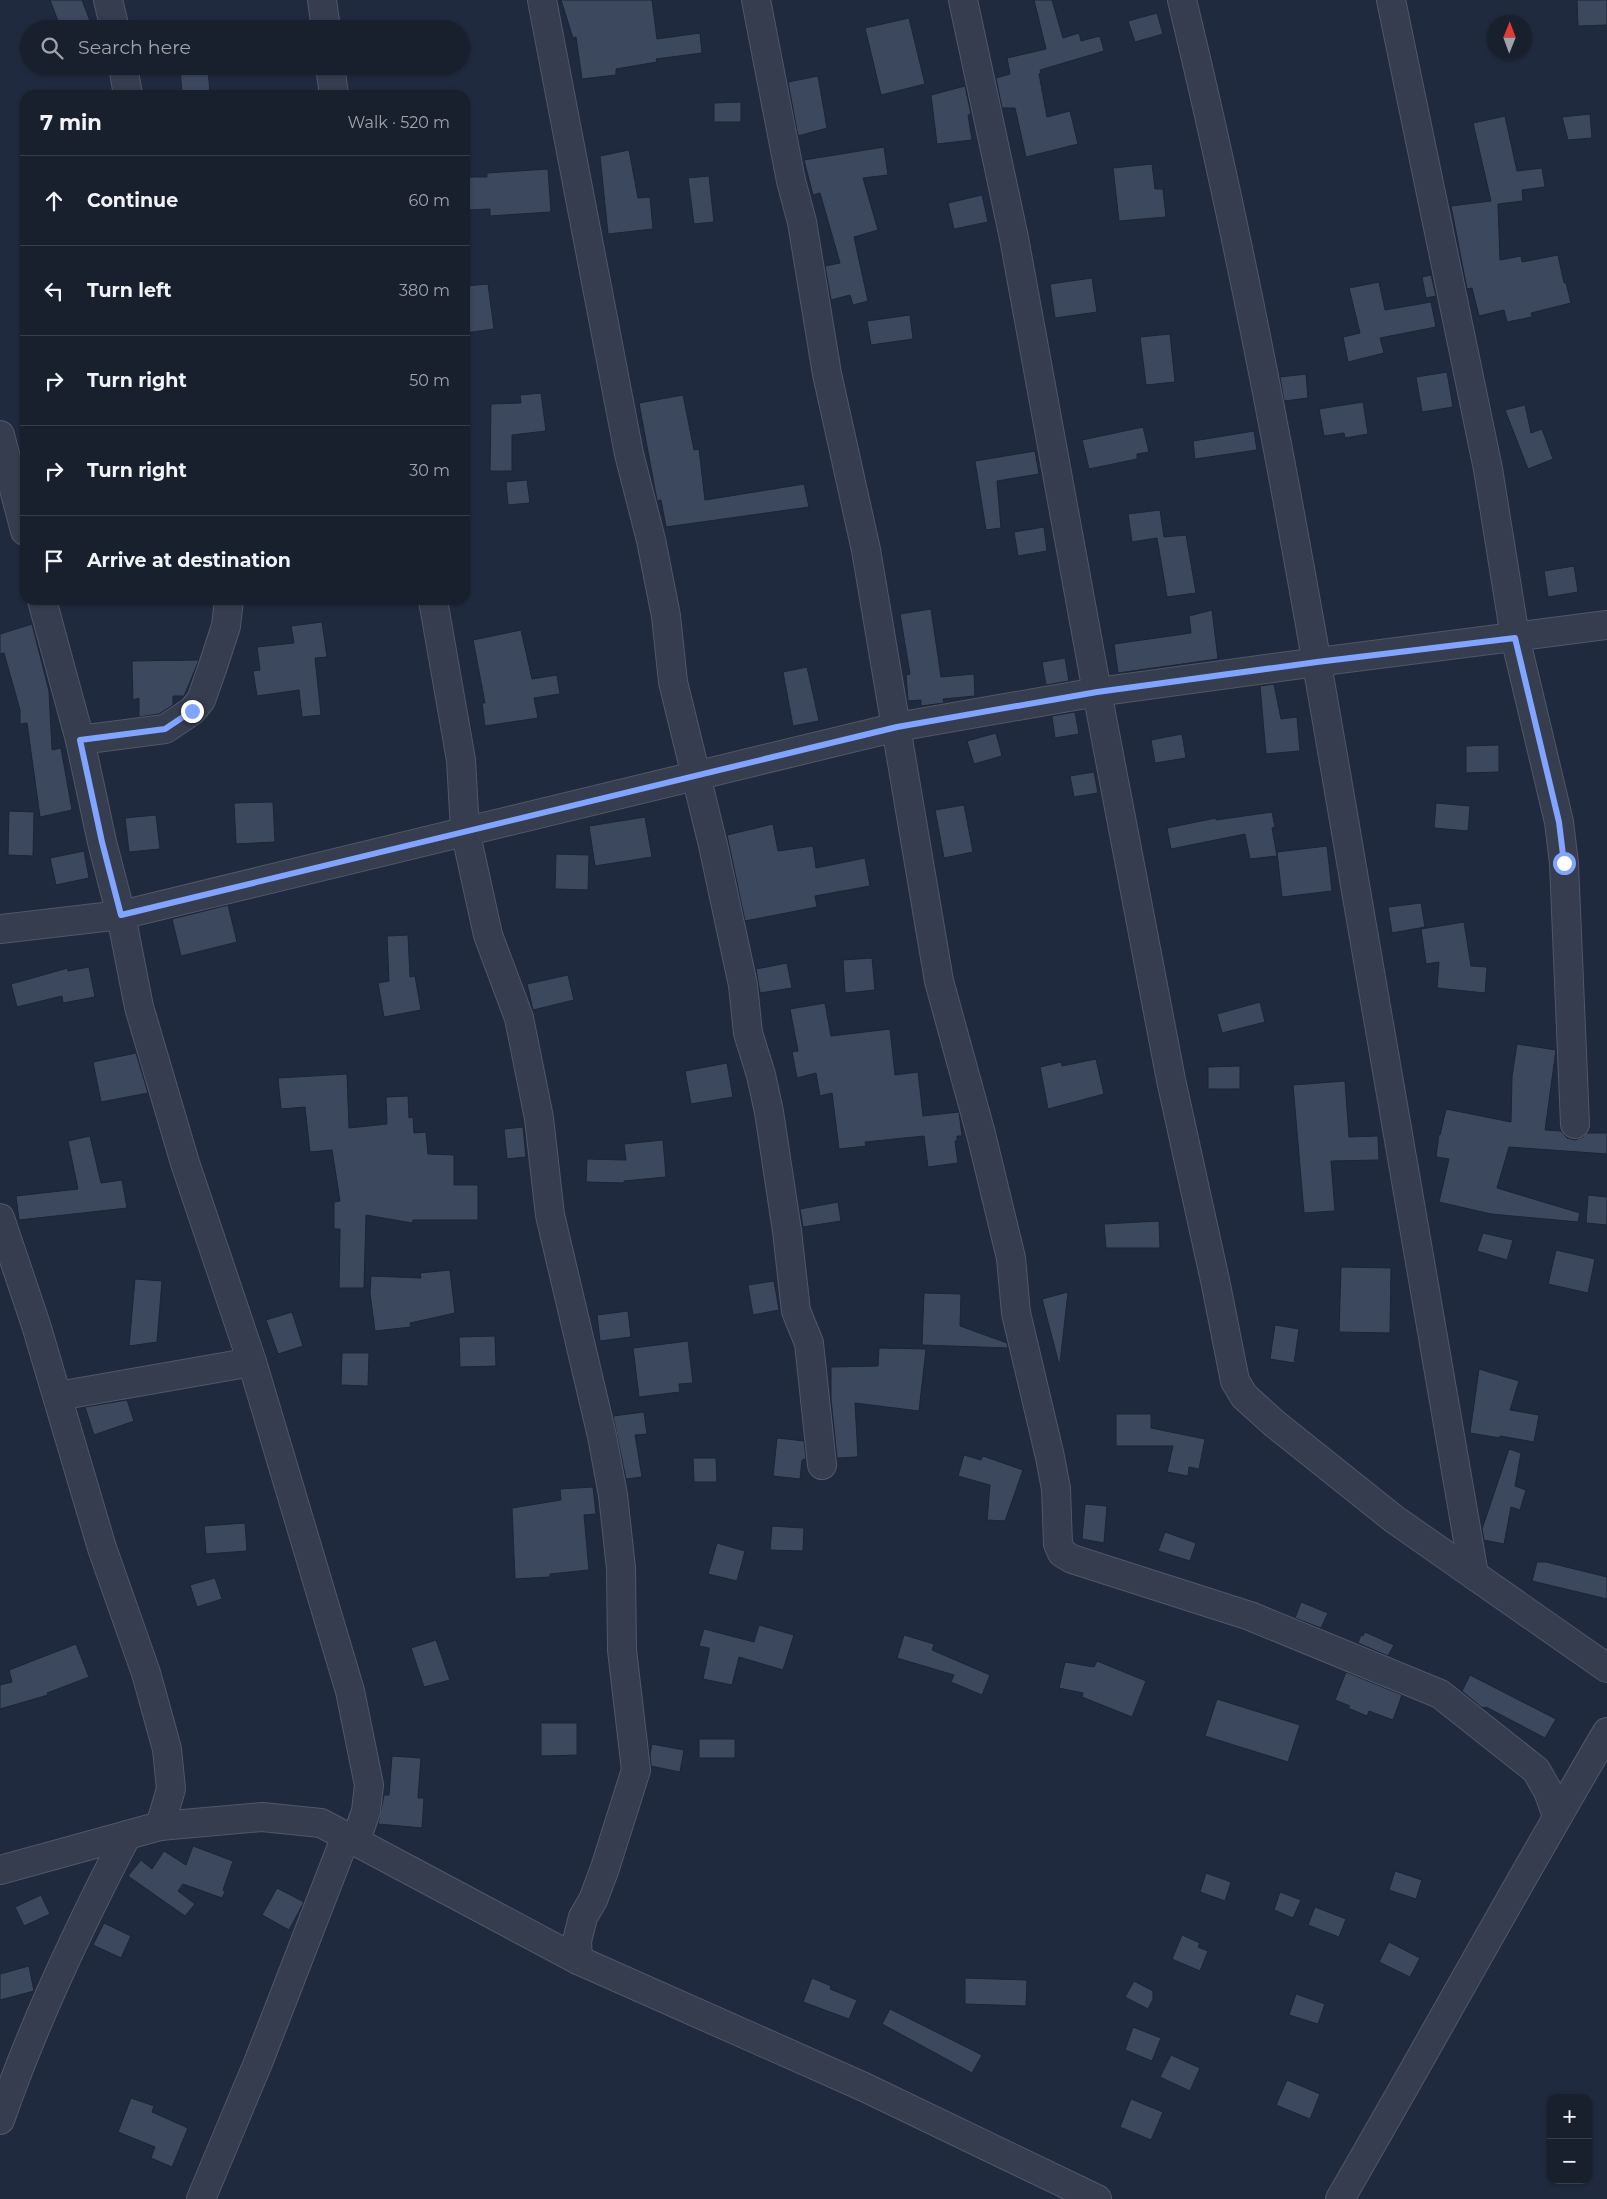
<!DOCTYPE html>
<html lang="en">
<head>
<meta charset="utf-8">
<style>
  :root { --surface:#18202e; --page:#252d3a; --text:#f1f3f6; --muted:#9fa3aa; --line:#363e4a }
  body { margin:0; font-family:Montserrat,sans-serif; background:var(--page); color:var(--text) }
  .controls { position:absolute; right:15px; bottom:15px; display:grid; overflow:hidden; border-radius:10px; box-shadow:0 1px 4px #0004 }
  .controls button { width:45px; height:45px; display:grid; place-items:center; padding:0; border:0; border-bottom:1px solid var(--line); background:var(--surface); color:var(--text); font:25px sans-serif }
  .compass { position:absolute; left:1487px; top:15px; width:45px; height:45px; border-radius:50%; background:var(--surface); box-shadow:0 1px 4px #0004; rotate:1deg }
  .stop { position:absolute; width:15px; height:15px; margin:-11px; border:4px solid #80a4ff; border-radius:50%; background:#fff }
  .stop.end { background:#80a4ff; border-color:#fff; box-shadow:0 1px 5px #0008 }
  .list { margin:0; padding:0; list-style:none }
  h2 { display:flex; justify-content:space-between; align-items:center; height:65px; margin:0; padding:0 20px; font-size:21px }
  h2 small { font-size:16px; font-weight:400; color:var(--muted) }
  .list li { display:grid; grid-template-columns:32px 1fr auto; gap:15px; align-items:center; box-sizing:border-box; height:90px; padding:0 20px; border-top:1px solid var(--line) }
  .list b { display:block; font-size:19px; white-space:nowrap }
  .list em { font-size:16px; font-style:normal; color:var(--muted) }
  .icon { flex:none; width:28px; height:28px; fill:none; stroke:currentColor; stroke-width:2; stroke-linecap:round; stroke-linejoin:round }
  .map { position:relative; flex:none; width:1607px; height:2199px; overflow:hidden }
  .search { position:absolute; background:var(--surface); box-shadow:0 1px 4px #0004; left:20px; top:20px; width:450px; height:55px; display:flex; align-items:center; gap:12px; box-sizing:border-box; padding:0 18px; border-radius:28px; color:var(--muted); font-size:19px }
  .panel { position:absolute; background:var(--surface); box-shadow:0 1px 4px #0004; left:20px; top:90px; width:450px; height:515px; border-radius:15px }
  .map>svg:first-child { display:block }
  .building { fill:#3c485e; stroke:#1c2435 }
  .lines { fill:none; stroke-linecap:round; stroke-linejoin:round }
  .minor-casing { stroke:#505769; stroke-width:30 }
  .minor { stroke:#353d4e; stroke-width:28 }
  .route { stroke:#80a4ff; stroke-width:6 }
</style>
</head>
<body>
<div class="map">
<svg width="1607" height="2199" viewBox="0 0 1607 2199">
  <rect width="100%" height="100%" fill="#202a3e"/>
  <g class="building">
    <polygon points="50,0 82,0 93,29 61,29"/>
    <polygon points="561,0 652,0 657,39 700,33 702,53 656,59 657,62 616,69 616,75 582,79 576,37 573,38"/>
    <polygon points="1034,0 1052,0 1063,38 1079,33 1081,41 1100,36 1104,51 1040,70 1041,73 1039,74 1047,117 1070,111 1078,144 1026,157 1015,108 1002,108 996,78 1010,74 1007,58 1046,49"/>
    <polygon points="1577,0 1607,0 1607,25 1578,26"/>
    <polygon points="1157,13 1163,34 1135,42 1128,21"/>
    <polygon points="909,18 925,84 881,95 865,28"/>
    <polygon points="180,66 208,66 210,95 182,95"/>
    <polygon points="818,76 827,128 798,136 788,82"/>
    <polygon points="965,86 971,114 968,115 972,140 937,144 931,95"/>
    <polygon points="741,102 741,122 714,122 714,103"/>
    <polygon points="1590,114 1592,138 1568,140 1562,117"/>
    <polygon points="1505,116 1517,171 1542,168 1545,187 1522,190 1523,201 1498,204 1500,260 1521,256 1522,262 1558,255 1564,283 1566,283 1571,303 1531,313 1532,317 1507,322 1504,310 1479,316 1472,288 1467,289 1451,206 1491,201 1473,123"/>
    <polygon points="884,147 888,175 863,178 878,230 854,237 868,301 853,305 850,295 831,300 825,266 840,263 820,193 813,195 804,160"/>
    <polygon points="629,150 638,198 650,197 653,229 608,234 600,156"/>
    <polygon points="1152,164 1155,189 1163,189 1166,217 1119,221 1113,168"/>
    <polygon points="548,169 551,212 490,216 490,209 469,210 469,177 487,177 487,173"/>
    <polygon points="709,176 714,222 694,224 688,178"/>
    <polygon points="982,195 988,222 954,229 948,203"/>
    <polygon points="1430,270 1436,296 1426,298 1422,277 1431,275"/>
    <polygon points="1092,278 1097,312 1055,318 1050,284"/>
    <polygon points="1379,282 1385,310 1431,302 1436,327 1380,338 1384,353 1348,362 1343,337 1360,333 1349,288"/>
    <polygon points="488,284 494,329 465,333 465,286"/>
    <polygon points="910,315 913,339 871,345 867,321"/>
    <polygon points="1170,334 1175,382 1146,385 1140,337"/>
    <polygon points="1447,372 1453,407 1422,412 1416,377"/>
    <polygon points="1306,374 1308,398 1284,401 1280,377"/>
    <polygon points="541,393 546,431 512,435 512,471 490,471 491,404 521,403 520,395"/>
    <polygon points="683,395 694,450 699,449 705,500 804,484 809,507 666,527 661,500 657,501 656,495 639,403"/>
    <polygon points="1363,402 1368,434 1345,438 1344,433 1324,436 1319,409"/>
    <polygon points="1525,405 1531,433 1542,429 1553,459 1528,469 1505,410"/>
    <polygon points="1143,427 1149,452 1137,454 1137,459 1089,469 1082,440"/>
    <polygon points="1254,431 1257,450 1195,459 1193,441"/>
    <polygon points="1035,451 1039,474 997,481 1001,528 986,530 975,461"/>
    <polygon points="527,480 530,503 508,505 506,482"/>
    <polygon points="1160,510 1164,537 1186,535 1196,593 1167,597 1157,538 1132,542 1128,514"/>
    <polygon points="1044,527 1047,551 1018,556 1014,532"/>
    <polygon points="1574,566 1578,592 1548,597 1544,571"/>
    <polygon points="931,609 941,677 974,674 975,696 943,699 944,703 921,706 921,700 908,701 906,675 910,674 900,614"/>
    <polygon points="1212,610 1218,659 1118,673 1114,644 1191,633 1189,616"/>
    <polygon points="322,622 327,657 315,658 321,715 302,717 299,690 257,696 253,671 260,670 257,647 294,643 291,626"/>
    <polygon points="32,624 49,691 52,750 61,748 72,810 40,817 27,723 20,724 20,710 4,653 0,654 0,634"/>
    <polygon points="521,630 532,679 557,675 560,694 534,698 538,718 485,726 482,703 485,703 473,640"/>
    <polygon points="1065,658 1069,681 1046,685 1042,662"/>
    <polygon points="199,660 184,696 173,696 173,705 159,714 139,717 139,698 133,700 132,661"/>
    <polygon points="807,667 819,721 793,726 783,672"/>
    <polygon points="1274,684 1281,719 1297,717 1300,751 1266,754 1260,686"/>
    <polygon points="1075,712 1079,734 1055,738 1052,716"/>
    <polygon points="996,733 1002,756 974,764 967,741"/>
    <polygon points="1182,734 1186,758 1155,763 1151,740"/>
    <polygon points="1499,745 1499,772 1466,773 1466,746"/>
    <polygon points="1094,772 1098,793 1074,797 1070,776"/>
    <polygon points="273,802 275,842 236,844 234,803"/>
    <polygon points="1436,803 1470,806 1468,831 1434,828"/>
    <polygon points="964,805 973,852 944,858 935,810"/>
    <polygon points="9,811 34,812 33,856 8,855"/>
    <polygon points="1272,812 1275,827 1272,828 1277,856 1250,859 1245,834 1171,849 1167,828 1216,818 1216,820"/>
    <polygon points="156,815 160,849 129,852 125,818"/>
    <polygon points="645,817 652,857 595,866 589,826"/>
    <polygon points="773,824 778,851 813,846 816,868 865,858 870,886 815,896 817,907 745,921 727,835"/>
    <polygon points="1327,846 1332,891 1282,897 1277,852"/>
    <polygon points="84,851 89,878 56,885 50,858"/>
    <polygon points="556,854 589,855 588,890 555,889"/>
    <polygon points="1421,903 1425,927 1392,933 1388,907"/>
    <polygon points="228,905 237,942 181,956 172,919"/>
    <polygon points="1464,922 1471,966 1487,967 1485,993 1437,988 1439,962 1426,964 1421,929"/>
    <polygon points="408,935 410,977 415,976 421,1010 384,1017 378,983 389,981 387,936"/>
    <polygon points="872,958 875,990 845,993 843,960"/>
    <polygon points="787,963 792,988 760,993 756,969"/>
    <polygon points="89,967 95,997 63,1003 62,996 17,1007 11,984 68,968 68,971"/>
    <polygon points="568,975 574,1000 533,1010 527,984"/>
    <polygon points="1260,1002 1265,1022 1222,1033 1217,1014"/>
    <polygon points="825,1003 831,1036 890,1029 895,1075 918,1072 923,1116 959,1112 962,1136 957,1136 957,1141 955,1141 958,1163 928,1167 924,1136 865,1142 866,1146 839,1149 832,1093 820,1096 816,1073 797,1078 792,1052 798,1051 790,1009"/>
    <polygon points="1517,1044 1556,1050 1545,1130 1561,1131 1567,1138 1575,1140 1583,1137 1587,1133 1607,1133 1607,1154 1509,1147 1497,1188 1580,1213 1578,1222 1491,1214 1439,1202 1449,1159 1436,1157 1439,1134 1440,1135 1446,1109 1511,1122 1512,1076"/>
    <polygon points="136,1053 148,1093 101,1102 93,1062"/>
    <polygon points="1096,1059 1104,1094 1048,1109 1040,1067 1061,1062 1062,1066"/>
    <polygon points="727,1063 733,1097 691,1104 685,1071"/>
    <polygon points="1240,1066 1240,1089 1208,1089 1208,1067"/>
    <polygon points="347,1074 349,1128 387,1124 386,1097 408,1096 409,1118 413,1117 414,1133 426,1132 428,1154 454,1155 454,1185 478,1185 478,1220 413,1220 412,1223 366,1215 364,1288 339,1288 340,1229 334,1229 334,1202 340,1201 332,1150 310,1152 305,1107 281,1109 278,1078"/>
    <polygon points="1345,1081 1349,1137 1378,1136 1379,1160 1331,1161 1335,1211 1304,1213 1293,1085"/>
    <polygon points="523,1127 526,1157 507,1159 504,1129"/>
    <polygon points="90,1136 101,1183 122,1180 127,1208 19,1220 16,1196 78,1189 68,1141"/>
    <polygon points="663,1140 666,1177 624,1181 624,1183 586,1182 587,1159 626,1160 624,1144"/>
    <polygon points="1588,1195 1607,1197 1607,1225 1586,1223"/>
    <polygon points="838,1202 841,1221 803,1227 800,1209"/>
    <polygon points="1159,1221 1160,1248 1106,1248 1104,1224"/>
    <polygon points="1483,1233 1513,1240 1507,1260 1477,1251"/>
    <polygon points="1556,1250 1595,1259 1588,1293 1548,1284"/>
    <polygon points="1341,1267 1391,1268 1390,1333 1339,1332"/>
    <polygon points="450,1270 455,1313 410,1323 411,1327 375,1331 370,1293 371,1276 421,1278 420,1273"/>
    <polygon points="135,1279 162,1281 157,1342 129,1346"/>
    <polygon points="774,1281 779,1310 753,1315 748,1285"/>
    <polygon points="1068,1292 1060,1363 1059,1364 1042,1299"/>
    <polygon points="924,1293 961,1294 960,1326 1007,1343 1008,1348 922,1345"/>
    <polygon points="628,1311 631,1337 600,1341 597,1315"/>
    <polygon points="292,1312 303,1346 278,1354 266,1320"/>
    <polygon points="1275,1325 1299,1329 1294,1363 1270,1359"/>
    <polygon points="495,1336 496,1366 460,1367 459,1337"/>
    <polygon points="688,1341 693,1383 679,1384 680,1392 639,1397 633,1348"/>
    <polygon points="879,1348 926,1349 919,1411 855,1403 858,1457 837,1458 831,1399 831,1367 878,1366"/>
    <polygon points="342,1353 369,1353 368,1386 341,1385"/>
    <polygon points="1479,1369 1519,1381 1510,1410 1539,1415 1534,1442 1500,1436 1500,1438 1470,1433"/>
    <polygon points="127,1400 134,1421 94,1435 85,1407"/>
    <polygon points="644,1412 647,1434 635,1435 642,1477 626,1479 613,1416"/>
    <polygon points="1116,1414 1151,1414 1151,1428 1205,1439 1199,1469 1189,1467 1188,1476 1167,1472 1173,1446 1116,1446"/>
    <polygon points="777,1438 804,1441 806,1459 802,1460 800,1479 773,1476"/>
    <polygon points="1509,1449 1521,1453 1515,1486 1526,1490 1520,1510 1511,1507 1504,1544 1484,1540 1482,1529"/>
    <polygon points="964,1455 981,1460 983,1456 1023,1470 1005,1521 987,1520 990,1485 958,1476"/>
    <polygon points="693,1458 716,1458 717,1482 694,1482"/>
    <polygon points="593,1487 596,1514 584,1515 589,1570 550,1574 550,1577 515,1579 512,1508 561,1500 560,1489"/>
    <polygon points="1085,1504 1107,1506 1104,1543 1082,1539"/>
    <polygon points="245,1523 247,1551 206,1554 204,1526"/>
    <polygon points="772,1526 804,1528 803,1551 770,1550"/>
    <polygon points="1165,1532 1196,1543 1190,1561 1158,1551"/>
    <polygon points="717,1543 745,1551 737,1581 708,1574"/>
    <polygon points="1537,1562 1546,1562 1607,1577 1607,1599 1532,1581"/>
    <polygon points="215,1578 222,1599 197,1607 190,1585"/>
    <polygon points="1301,1602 1328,1613 1321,1628 1295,1618"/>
    <polygon points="759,1625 794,1635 783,1670 739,1657 732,1685 703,1679 709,1651 709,1648 699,1646 704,1629 754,1642"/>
    <polygon points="1365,1632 1394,1645 1388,1656 1358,1643 1361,1635 1363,1636"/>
    <polygon points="904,1635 934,1644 932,1650 990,1675 982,1695 951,1682 954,1675 897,1658"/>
    <polygon points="436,1640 450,1680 424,1687 411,1648"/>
    <polygon points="76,1644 89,1677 47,1693 48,1695 0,1709 0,1685 12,1682 9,1670"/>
    <polygon points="1097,1661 1146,1681 1132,1717 1082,1697 1083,1693 1059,1688 1065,1662 1094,1667"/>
    <polygon points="1346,1672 1402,1695 1393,1720 1369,1711 1367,1716 1348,1708 1350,1706 1335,1700"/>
    <polygon points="1470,1675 1556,1719 1545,1738 1486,1707 1485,1708 1481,1707 1462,1691"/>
    <polygon points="1217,1699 1300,1725 1288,1762 1205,1736"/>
    <polygon points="541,1723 577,1723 577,1755 541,1756"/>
    <rect x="699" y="1739" width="36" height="19"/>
    <polygon points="652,1744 684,1750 680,1772 651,1766 650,1754"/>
    <polygon points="392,1756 421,1758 418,1798 424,1798 422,1828 378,1824 384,1795 389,1795"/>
    <polygon points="193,1846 233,1861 223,1890 225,1892 222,1898 183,1884 178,1891 195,1904 185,1916 128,1876 141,1860 152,1869 164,1851 186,1865"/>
    <polygon points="1395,1871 1422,1880 1416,1899 1389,1890"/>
    <polygon points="1206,1873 1231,1882 1225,1901 1200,1892"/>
    <polygon points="277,1888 304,1902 289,1930 262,1915"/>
    <polygon points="1280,1892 1301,1900 1293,1918 1274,1910"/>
    <polygon points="41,1895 50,1914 24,1926 15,1907"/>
    <polygon points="1315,1907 1346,1919 1339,1937 1308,1925"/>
    <polygon points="104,1923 131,1936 121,1958 93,1945"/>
    <polygon points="1182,1935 1200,1943 1198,1947 1208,1951 1200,1971 1172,1959"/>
    <polygon points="1389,1942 1420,1958 1410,1977 1379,1962"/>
    <polygon points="29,1966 34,1991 0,2000 0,1974"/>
    <polygon points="812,1978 831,1986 830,1989 857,2000 849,2019 803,2002"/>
    <polygon points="965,1978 1027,1980 1026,2006 965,2004"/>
    <polygon points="1134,1981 1153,1991 1153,1999 1148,2009 1125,1997"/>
    <polygon points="1296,1994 1325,2004 1318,2024 1289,2015"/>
    <polygon points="890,2009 982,2055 972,2073 882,2024"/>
    <polygon points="1133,2027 1161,2038 1152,2061 1125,2050"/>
    <polygon points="1171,2055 1200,2068 1190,2091 1160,2077"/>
    <polygon points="1287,2080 1320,2094 1310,2119 1276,2105"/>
    <polygon points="131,2098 154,2106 152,2112 188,2128 172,2167 151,2158 155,2147 118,2132"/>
    <polygon points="1131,2099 1163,2112 1151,2140 1120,2127"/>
  </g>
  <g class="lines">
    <defs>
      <g id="minor">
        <polyline points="108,0 115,29"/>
        <polyline points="322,0 326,29"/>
        <polyline points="542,0 629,454 651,540 666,616 673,682 713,845 743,985 748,1033 761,1075 769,1112 787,1231 796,1311 809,1343 822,1465"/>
        <polyline points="756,0 791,181 802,222 827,374 866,550 939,981 981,1134 1011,1258 1016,1313 1050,1457 1056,1489 1058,1544 1062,1553 1072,1559 1250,1616 1440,1694 1536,1770 1548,1791 1557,1816"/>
        <polyline points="963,0 1014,238 1097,692 1171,1080 1216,1285 1235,1381 1244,1396 1275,1424 1394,1519 1607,1668"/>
        <path d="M1182 0C1253 292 1305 589 1355 885 1395 1115 1435 1345 1474 1575"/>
        <polyline points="1391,0 1488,469 1515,637 1559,822 1564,863 1575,1124"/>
        <polyline points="123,66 128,95"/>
        <polyline points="330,66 334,95"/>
        <polyline points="0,435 25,531"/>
        <polyline points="42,600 80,740 102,842 121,915 139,1007 185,1163 252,1362 350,1691 369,1785 366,1811 356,1840"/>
        <polyline points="433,600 461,760 465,830 488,935 519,1018 539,1118 550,1215 602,1436 613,1495 621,1568 622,1650 636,1770 605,1868 593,1900 583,1917 577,1941 578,1960"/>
        <polyline points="80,740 165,729 192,711 201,700 212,669 226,626 229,600"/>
        <polyline points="0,929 121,915 897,727 1097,692 1317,662 1607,625"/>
        <polyline points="0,1218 36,1325 102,1548 146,1673 167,1749 171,1789 160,1826"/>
        <polyline points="58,1396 252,1362"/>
        <polyline points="0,1870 160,1826 262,1817 321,1823 578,1960 864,2087 1097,2199"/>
        <path d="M0 2120C34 2022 79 1927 127 1835"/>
        <polyline points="201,2199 258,2063 346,1836"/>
        <path d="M1340 2199C1430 2044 1516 1886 1607 1732"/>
      </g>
    </defs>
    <use href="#minor" class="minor-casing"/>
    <use href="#minor" class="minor"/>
  </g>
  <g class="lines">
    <polyline class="route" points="192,711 165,729 80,740 102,842 121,915 897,727 1097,692 1317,662 1515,638 1559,822 1564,863"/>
  </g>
</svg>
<div class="controls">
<button>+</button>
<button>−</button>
</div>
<svg class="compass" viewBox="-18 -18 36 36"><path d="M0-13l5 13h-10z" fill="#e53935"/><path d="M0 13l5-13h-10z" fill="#9fa3aa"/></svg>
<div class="stop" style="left:1564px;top:863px"></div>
<div class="stop end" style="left:192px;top:711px"></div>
<div class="search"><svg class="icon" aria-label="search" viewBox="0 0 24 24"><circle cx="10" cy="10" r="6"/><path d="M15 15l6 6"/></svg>Search here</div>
<section class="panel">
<h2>7 min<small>Walk · 520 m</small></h2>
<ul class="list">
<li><svg class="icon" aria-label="ahead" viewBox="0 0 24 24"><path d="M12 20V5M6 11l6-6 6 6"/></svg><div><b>Continue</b></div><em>60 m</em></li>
<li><svg class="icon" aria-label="left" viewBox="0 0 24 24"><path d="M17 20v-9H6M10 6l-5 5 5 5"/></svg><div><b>Turn left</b></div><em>380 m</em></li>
<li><svg class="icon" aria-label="right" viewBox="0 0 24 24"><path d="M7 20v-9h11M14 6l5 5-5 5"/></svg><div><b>Turn right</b></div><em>50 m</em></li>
<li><svg class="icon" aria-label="right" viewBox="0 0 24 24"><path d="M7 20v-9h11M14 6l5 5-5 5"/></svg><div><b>Turn right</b></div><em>30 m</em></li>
<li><svg class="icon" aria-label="arrive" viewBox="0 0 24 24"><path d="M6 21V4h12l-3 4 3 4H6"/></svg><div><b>Arrive at destination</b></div></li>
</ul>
</section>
</div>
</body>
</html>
